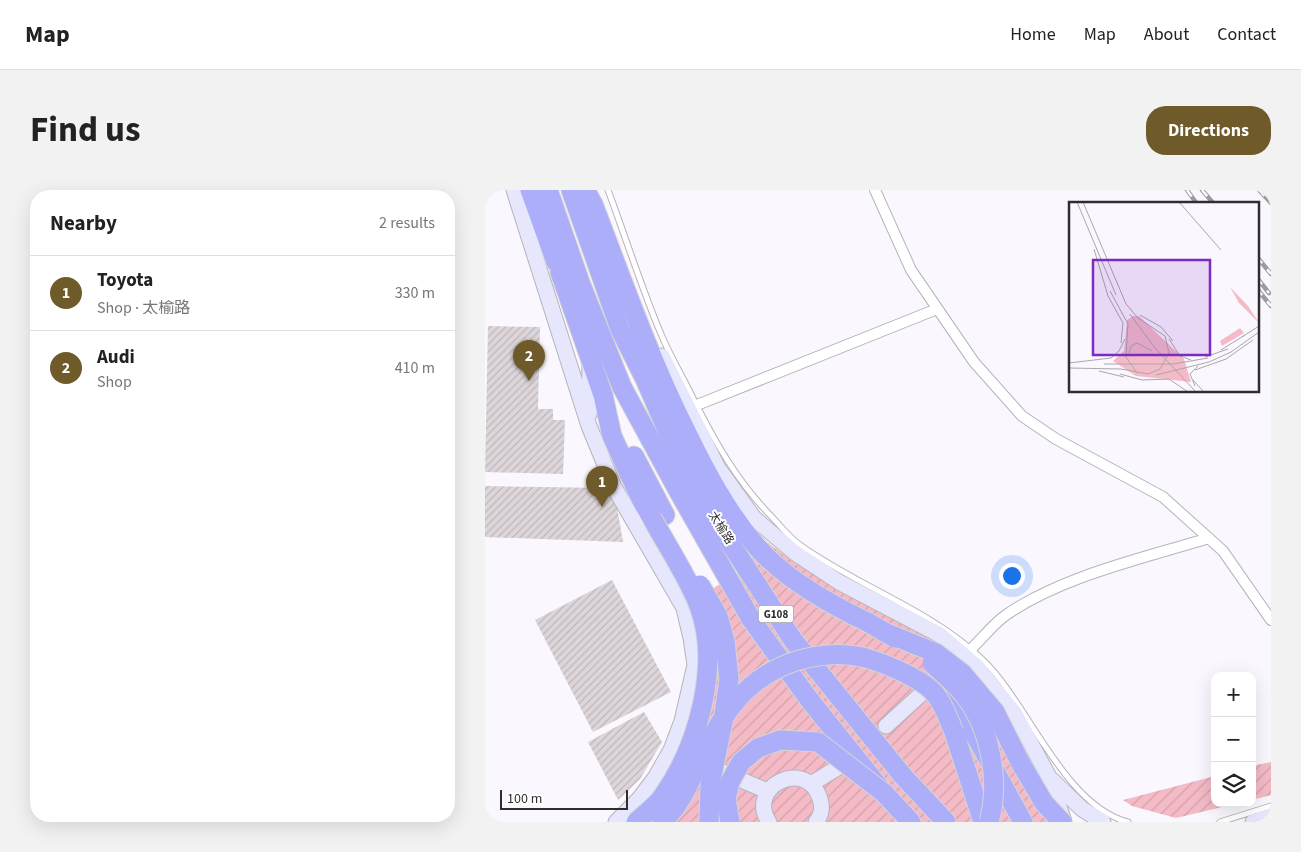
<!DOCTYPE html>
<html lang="en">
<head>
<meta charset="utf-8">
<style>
  :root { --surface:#fff; --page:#f2f2f2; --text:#222; --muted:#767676; --line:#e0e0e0; --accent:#6f5a29 }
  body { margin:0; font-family:"Source Sans 3","Noto Sans SC",sans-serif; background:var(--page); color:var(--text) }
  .controls { position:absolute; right:15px; bottom:15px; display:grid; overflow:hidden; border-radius:10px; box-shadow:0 5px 20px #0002 }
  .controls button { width:45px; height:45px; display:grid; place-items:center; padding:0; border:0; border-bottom:1px solid var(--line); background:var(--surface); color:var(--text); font:25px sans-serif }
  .scale { position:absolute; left:15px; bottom:12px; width:128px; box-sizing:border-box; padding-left:5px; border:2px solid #2f2d30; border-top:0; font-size:14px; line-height:18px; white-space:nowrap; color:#2f2d30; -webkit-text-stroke:4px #fff; paint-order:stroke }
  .you { position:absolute; left:526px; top:385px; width:18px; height:18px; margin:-12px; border:4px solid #fff; border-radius:50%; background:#1a73e8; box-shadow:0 0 0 8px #1a73e833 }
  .badge { display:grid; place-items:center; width:32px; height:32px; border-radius:50%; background:var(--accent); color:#fff; font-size:16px; font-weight:700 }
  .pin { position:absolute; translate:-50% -41px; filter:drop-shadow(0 1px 2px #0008) }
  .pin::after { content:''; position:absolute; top:26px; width:18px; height:15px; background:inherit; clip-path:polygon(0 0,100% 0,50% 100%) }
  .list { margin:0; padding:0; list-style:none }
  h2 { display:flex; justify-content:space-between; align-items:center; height:65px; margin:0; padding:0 20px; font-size:21px }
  h2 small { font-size:16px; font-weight:400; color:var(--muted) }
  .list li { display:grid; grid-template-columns:32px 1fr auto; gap:15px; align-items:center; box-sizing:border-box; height:75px; padding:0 20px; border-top:1px solid var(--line) }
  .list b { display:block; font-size:19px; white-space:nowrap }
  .list p { margin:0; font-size:16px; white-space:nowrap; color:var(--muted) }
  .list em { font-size:16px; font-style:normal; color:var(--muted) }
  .icon { flex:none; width:28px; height:28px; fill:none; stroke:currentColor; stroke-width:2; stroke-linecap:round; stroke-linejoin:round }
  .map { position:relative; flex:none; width:786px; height:632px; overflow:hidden; border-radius:20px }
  header { display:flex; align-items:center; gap:30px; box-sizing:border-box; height:70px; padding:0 25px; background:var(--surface); border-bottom:1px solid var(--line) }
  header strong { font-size:24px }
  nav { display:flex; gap:28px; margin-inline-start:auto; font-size:18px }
  .intro { display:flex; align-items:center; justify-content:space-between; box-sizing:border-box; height:120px; padding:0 30px }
  h1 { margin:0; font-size:35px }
  .button { padding:12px 22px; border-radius:20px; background:var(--accent); color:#fff; font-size:18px; font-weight:700 }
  main { display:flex; gap:30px; padding:0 30px }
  aside { flex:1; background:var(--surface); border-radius:20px; box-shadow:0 5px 20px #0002 }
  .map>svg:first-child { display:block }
  .garden { fill:url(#garden-furrows) }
  .building { fill:url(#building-hatch) }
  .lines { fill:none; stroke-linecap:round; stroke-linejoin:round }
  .lane-casing { stroke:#b7b3ba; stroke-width:7 }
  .street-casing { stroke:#b7b3ba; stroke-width:12 }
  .secondary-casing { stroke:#b7b3ba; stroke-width:17 }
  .highway-casing { stroke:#d5d5d6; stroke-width:21 }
  .lane { stroke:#fff; stroke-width:5 }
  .street { stroke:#fff; stroke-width:10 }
  .secondary { stroke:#e6e7fd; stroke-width:15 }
  .highway { stroke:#acaef9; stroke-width:19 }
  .rail-casing { stroke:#9d9aa0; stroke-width:4.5 }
  .rail { stroke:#fff; stroke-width:2.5; stroke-dasharray:8; stroke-linecap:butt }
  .highway-bridge-casing { stroke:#d5d5d6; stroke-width:21; stroke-linecap:butt }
  .highway-bridge { stroke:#acaef9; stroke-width:19 }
  .labels { text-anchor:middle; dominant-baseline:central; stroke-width:4; stroke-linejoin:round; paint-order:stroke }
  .shield { fill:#fff; stroke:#6d6c6e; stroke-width:1 }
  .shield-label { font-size:11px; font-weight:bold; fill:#2f2d30 }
  .street-label { font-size:12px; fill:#2f2d30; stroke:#fff }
  .inset-road { fill:none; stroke:#a9a6ac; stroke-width:1 }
  .view { fill:#7b2cbf; fill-opacity:0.15; stroke:#7b2cbf; stroke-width:2.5 }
  .inset-edge { fill:none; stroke:#2f2d30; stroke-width:2.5 }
</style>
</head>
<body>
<header>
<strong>Map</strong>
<nav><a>Home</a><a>Map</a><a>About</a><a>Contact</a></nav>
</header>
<div class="intro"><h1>Find us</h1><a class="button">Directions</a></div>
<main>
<aside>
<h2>Nearby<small>2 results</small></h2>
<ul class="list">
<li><span class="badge">1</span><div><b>Toyota</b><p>Shop · 太榆路</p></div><em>330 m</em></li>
<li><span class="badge">2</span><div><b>Audi</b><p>Shop</p></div><em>410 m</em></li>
</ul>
</aside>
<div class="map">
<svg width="786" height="632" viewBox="0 0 786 632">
  <defs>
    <pattern id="garden-furrows" width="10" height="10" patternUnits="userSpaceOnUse" patternTransform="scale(1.25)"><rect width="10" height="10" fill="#f4bbc7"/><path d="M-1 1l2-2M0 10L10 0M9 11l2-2" fill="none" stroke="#d2a1ab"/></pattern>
    <pattern id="building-hatch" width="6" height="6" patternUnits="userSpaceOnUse" patternTransform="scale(1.25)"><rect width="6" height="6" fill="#dcd5da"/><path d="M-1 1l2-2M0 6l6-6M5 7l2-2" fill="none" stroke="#bdb7bb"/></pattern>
  </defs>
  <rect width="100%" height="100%" fill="#fbf7ff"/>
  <g class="garden">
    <polygon points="224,309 260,329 282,352 311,374 453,447 569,632 186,632 208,604 221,538 227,504 227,399 267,374"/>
    <polygon points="786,572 786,605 767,610 767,576"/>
    <polygon points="730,586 730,613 754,613 691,628 647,616 638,610"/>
  </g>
  <g class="building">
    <polygon points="3,136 55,137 53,219 68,219 68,230 80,230 78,284 0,282"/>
    <polygon points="0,296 122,298 131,312 138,352 0,347"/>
    <polygon points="127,390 186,502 108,542 50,430"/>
    <polygon points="159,522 177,552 155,589 133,610 103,552"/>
  </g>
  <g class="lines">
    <defs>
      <g id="lane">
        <path d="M123 0C141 48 156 97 176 144 185 166 198 187 208 208 230 252 253 293 288 328 296 337 305 348 315 355 374 397 446 420 498 470 543 513 579 616 643 632"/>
        <polyline points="735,632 786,616"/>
      </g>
      <g id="street">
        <polyline points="390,0 426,80 489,172 537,226 571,249 678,307 738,361 786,430"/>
        <polyline points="212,215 452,119"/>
        <path d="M485 460C497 449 508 434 521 425 577 386 659 368 724 348"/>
      </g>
      <g id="secondary">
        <polyline points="29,0 104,236 129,297 199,418 206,448 210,475 197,531 186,560 170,588 154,609 131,632"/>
        <polyline points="177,166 233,278 269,328 310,363 354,392 455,445 492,477 530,524 565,589 579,632"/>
        <polyline points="104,224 105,175"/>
        <polyline points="401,536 467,476"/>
        <polyline points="219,574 282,601"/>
        <polyline points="567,590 597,619 618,632"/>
        <polyline points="326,594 352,578"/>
        <path d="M284 632C261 597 319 568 334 606 338 615 337 625 331 632"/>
        <polyline points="768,632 786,626"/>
      </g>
      <g id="highway">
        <polyline points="45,0 71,72"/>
        <polyline points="63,0 96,95 137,197 195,304 266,429 323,508 399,603 426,632"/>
        <polyline points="86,0 135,139 160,189 189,256 225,322 308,450 418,586 461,632"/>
        <path d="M100 0 108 14C138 92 165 170 203 245 222 284 243 323 272 357 300 389 346 415 384 433"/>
        <polyline points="76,49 75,82 118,205 127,246 157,311 167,328"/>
        <polyline points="149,266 180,325"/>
        <polyline points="453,506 474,522 490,545 538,632"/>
        <polyline points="469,542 498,632"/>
      </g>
    </defs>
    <use href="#lane" class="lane-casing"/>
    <use href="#street" class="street-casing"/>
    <use href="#secondary" class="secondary-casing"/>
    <use href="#highway" class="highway-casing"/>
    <use href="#lane" class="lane"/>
    <use href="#street" class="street"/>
    <use href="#secondary" class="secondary"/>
    <use href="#highway" class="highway"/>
    <defs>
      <g id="rail">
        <polyline points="702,0 712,14"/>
        <polyline points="717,0 729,14"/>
        <polyline points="774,0 786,13"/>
        <polyline points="785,0 786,1"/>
        <polyline points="772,67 786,84"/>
        <polyline points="772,88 784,103"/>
        <polyline points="772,99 786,116"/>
      </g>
    </defs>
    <use href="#rail" class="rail-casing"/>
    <use href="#rail" class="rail"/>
    <defs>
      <g id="highway-bridge">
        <polyline points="215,395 233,426 240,451 244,489 238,532 225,595 224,632"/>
        <polyline points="384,433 410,448"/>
        <polyline points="399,442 451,463 477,483 510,522 535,572 559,613 577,632"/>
        <path d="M447 473C458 484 471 494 480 506 506 540 515 592 504 632"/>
        <path d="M151 632C160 624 172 615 178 606 213 556 236 475 214 416 203 387 182 356 167 328"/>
        <path d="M177 632C193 618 203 597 211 578 235 529 256 489 311 471 334 464 357 462 381 468 401 474 442 490 453 508 460 518 464 531 469 542"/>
        <polyline points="245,632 241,609 245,592 256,572 273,558 295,550 333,552 399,603"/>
      </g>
    </defs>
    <use href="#highway-bridge" class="highway-bridge-casing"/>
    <use href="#highway-bridge" class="highway-bridge"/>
  </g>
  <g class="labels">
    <rect class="shield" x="273.5" y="415.5" width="35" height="17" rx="4"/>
    <g class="shield-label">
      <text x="291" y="424">G108</text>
    </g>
    <g class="street-label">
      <text transform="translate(236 338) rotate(58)">太榆路</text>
    </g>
  </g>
  <g transform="translate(584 12)">
    <rect width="190" height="190" fill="#fbf7ff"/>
    <path d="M161 85 179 104 190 121 170 101ZM64 114H70L115 157 122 180 67 174 44 159 55 149 58 118ZM171 126 175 131 153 144 151 139Z" fill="#f4bbc7"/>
    <path class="inset-road" d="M8 0 47 93M110 0 152 48M25 47 39 94 54 121 52 141M41 89 59 122 57 155 68 171M61 112 86 146 127 190M71 113 92 125 104 139M173 135 190 124M100 137 111 154 122 158M152 148 176 133M60 151 62 144 68 141 83 149M136 155 159 147M0 161 42 156 50 149 56 137M35 162H104L139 156M0 166 52 167 79 172 91 167 100 151 96 134 69 116 57 102 14 0M126 168 157 157 184 138M30 169 55 175M51 172 73 178 100 177 119 190M87 173 140 160 162 150 190 130M124 178 135 190M126 184 121 172 129 164"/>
    <path class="view" d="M24 58H141V153H24Z"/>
    <rect width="190" height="190" class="inset-edge"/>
  </g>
</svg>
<div class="controls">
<button>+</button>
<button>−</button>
<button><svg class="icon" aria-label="layers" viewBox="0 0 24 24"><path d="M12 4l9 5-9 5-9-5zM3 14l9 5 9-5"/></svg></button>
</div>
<div class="scale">100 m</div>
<div class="you"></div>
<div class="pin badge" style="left:117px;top:317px">1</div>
<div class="pin badge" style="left:44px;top:191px">2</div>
</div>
</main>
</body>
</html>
